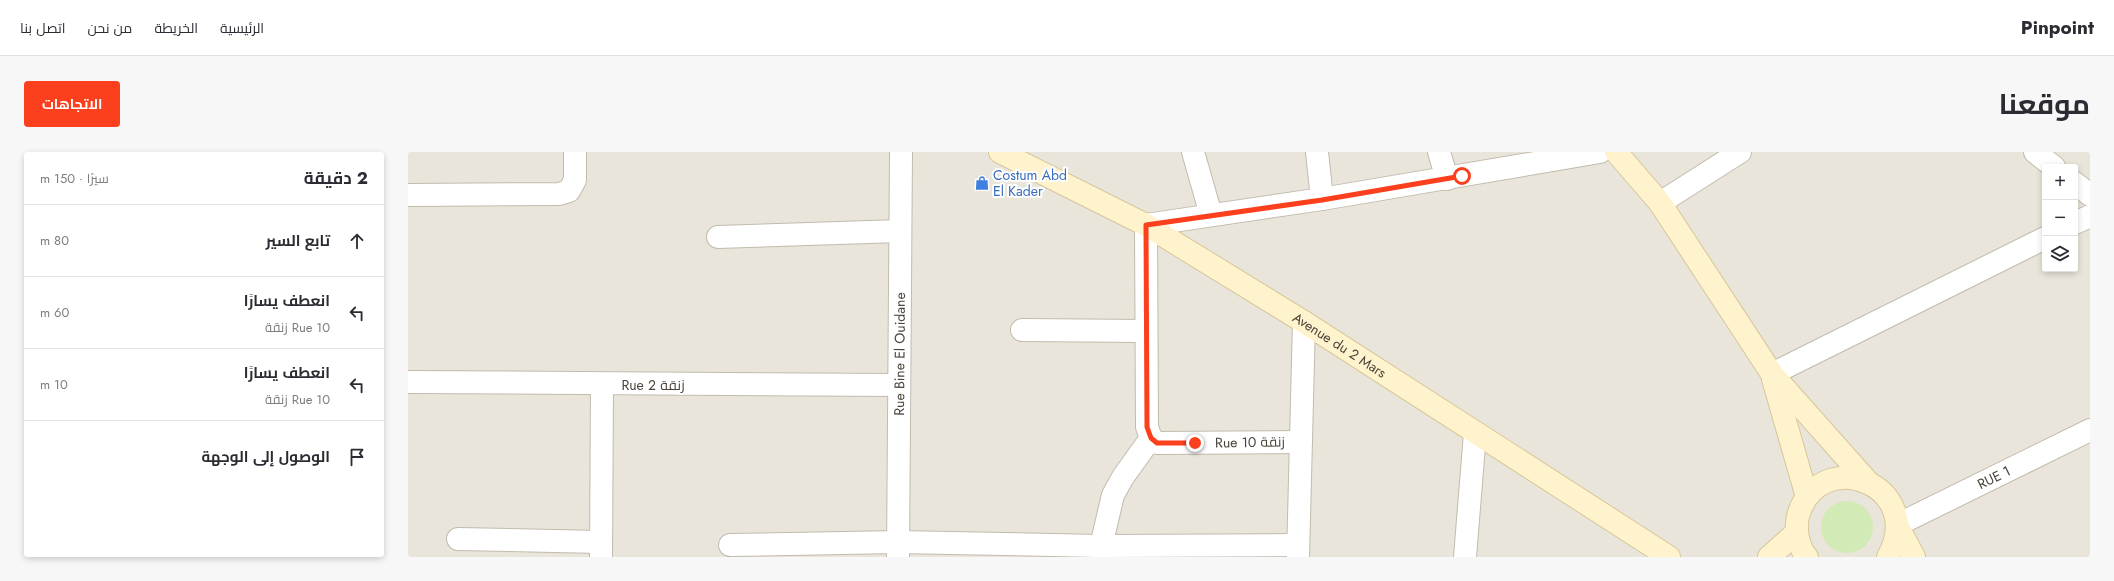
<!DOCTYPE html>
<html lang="ar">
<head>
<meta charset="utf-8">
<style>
  :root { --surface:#fff; --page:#f7f7f7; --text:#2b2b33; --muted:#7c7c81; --line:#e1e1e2; --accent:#fc3f1d }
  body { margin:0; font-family:Jost,Cairo,sans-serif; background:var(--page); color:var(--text); direction:rtl }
  .controls { position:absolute; right:12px; top:12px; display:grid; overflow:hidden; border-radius:4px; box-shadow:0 2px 6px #0003 }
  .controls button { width:36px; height:36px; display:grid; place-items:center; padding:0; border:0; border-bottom:1px solid var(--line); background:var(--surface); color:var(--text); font:20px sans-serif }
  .stop { position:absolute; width:12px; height:12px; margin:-9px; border:3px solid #fc3f1d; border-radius:50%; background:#fff }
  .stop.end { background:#fc3f1d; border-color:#fff; box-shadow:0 1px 4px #0008 }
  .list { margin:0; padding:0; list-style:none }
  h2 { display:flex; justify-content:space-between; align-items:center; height:52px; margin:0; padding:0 16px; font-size:17px }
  h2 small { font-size:13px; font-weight:400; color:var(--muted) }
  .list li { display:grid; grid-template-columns:26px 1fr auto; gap:12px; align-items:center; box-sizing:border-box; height:72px; padding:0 16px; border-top:1px solid var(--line) }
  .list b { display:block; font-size:15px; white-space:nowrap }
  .list p { margin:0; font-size:13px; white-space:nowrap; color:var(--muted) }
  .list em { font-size:13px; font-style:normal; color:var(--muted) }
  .icon { flex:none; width:22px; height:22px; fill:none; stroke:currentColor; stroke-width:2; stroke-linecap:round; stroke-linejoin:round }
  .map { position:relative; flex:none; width:1682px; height:405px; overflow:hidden; direction:ltr; border-radius:4px }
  header { display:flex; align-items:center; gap:24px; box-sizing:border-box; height:56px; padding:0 20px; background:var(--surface); border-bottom:1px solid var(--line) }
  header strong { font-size:19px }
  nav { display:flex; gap:22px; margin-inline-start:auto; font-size:14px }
  .intro { display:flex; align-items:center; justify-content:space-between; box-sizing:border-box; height:96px; padding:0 24px }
  h1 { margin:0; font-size:28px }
  .button { padding:10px 18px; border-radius:4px; background:var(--accent); color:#fff; font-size:14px; font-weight:700 }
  main { display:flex; gap:24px; padding:0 24px }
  aside { flex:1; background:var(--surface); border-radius:4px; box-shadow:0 2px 6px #0003 }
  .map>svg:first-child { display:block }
  .residential { fill:#eae5da; fill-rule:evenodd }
  .green { fill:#d2eab5 }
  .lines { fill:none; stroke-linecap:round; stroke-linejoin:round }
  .street-casing { stroke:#c2bbae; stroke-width:24 }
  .secondary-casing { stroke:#d6c79b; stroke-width:24 }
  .street { stroke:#fff; stroke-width:22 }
  .secondary { stroke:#fff3cd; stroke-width:22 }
  .route { stroke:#fc3f1d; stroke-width:5 }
  .labels { text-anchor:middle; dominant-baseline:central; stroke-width:4; stroke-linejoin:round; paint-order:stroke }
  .shop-label { font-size:14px; fill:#366cbe; stroke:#fff; text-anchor:start }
  .street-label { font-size:14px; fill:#4b4439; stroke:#fff }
</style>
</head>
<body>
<header>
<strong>Pinpoint</strong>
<nav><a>الرئيسية</a><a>الخريطة</a><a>من نحن</a><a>اتصل بنا</a></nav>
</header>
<div class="intro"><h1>موقعنا</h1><a class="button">الاتجاهات</a></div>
<main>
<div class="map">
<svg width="1682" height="405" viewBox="0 0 1682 405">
  <rect width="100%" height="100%" fill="#f6f3ec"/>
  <path class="residential" d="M0 0H1682V405H0ZM1637 15H1667V117H1637Z"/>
  <circle class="green" cx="1439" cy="375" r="26"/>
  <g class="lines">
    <defs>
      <g id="street">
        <polyline points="785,0 803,63"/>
        <polyline points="909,0 914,47"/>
        <polyline points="1031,0 1039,27"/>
        <polyline points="1627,0 1646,15"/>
        <polyline points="1667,31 1682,43"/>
        <polyline points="0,43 151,42 161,39 167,28 167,0"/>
        <polyline points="1252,51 1332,0"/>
        <polyline points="1667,71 1682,64"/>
        <polyline points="310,85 492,79"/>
        <polyline points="614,178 738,179"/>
        <polyline points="1364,222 1637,86"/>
        <polyline points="0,230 491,233"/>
        <polyline points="893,290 749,291 743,286 739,275 738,73 914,47 1192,0"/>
        <path id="s1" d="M1489 373 1682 278"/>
        <polyline points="50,387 193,390"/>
        <polyline points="322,393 490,390 693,394 890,393"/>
        <polyline points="193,405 194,233"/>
        <path id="s2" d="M490 405 493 0"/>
        <polyline points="694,405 693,394 705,343 715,325 743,286"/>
        <polyline points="890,405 896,170"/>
        <polyline points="1057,405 1067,281"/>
      </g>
      <g id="secondary">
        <path id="s3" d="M592 0 738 73 896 170 1261 405"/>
        <polyline points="1208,0 1252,51 1364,222 1460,330"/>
        <polyline points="1365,227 1399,345"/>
        <polyline points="1489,373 1506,405"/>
        <polyline points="1361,405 1389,380"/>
        <path d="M1399 405C1390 395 1387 377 1390 364 1411 291 1520 333 1480 405"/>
      </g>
    </defs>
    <use href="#street" class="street-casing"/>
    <use href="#secondary" class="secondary-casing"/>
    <use href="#street" class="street"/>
    <use href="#secondary" class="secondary"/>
  </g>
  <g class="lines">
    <polyline class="route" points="787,291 749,291 743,286 739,275 738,73 914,48 1054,24"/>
  </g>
  <defs>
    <symbol id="shop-bare" viewBox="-9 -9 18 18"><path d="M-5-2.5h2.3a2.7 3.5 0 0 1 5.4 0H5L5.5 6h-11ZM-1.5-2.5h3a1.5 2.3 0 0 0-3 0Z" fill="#3f7fe0" stroke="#fff" stroke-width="2.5" paint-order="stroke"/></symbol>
  </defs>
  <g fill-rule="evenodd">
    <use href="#shop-bare" x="564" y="21" width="20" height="20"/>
  </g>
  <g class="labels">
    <g class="shop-label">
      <text x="585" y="23">Costum Abd<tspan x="585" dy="16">El Kader</tspan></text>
    </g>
    <g class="street-label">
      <text stroke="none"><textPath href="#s3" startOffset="391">Avenue du 2 Mars</textPath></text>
      <text stroke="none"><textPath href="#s2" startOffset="203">Rue Bine El Ouidane</textPath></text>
      <text x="245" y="233">Rue 2 زنقة</text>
      <text transform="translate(842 290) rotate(-1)">Rue 10 زنقة</text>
      <text stroke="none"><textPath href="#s1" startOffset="108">RUE 1</textPath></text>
    </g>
  </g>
</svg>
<div class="controls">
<button>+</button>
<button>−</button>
<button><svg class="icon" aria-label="layers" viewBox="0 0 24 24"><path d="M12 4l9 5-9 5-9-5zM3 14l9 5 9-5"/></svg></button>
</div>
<div class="stop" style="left:1054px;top:24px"></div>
<div class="stop end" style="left:787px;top:291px"></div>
</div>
<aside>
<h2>2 دقيقة<small>سيرًا · 150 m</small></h2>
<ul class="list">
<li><svg class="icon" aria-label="ahead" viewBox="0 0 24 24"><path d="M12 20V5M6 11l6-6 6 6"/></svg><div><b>تابع السير</b></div><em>80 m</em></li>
<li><svg class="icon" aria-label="left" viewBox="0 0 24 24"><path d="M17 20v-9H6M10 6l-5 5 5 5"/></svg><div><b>انعطف يسارًا</b><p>Rue 10 زنقة</p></div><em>60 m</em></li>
<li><svg class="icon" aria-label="left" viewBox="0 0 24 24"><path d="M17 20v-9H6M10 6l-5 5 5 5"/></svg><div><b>انعطف يسارًا</b><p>Rue 10 زنقة</p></div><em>10 m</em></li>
<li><svg class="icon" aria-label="arrive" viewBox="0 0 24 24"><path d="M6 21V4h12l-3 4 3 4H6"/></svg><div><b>الوصول إلى الوجهة</b></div></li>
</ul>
</aside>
</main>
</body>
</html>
